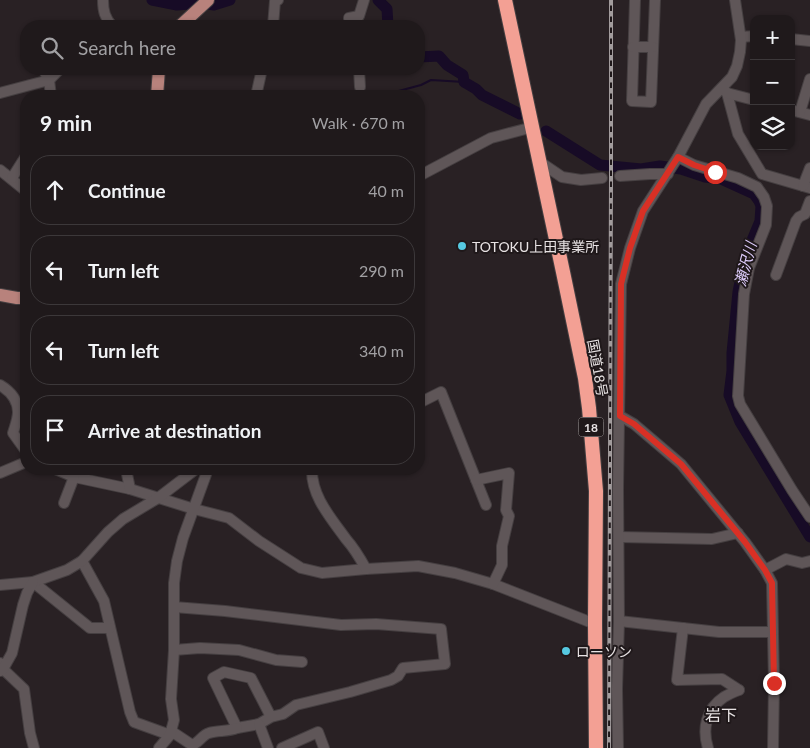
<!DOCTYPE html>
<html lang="en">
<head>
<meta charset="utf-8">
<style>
  :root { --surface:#1f191b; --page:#272224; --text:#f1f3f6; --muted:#a1a0a3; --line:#3c383a }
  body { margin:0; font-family:Lato,"Noto Sans JP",sans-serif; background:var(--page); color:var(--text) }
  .controls { position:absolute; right:15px; top:15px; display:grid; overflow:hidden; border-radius:10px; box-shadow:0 1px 4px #0004 }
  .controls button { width:45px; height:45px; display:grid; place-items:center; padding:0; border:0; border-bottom:1px solid var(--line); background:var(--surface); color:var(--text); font:25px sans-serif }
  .stop { position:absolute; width:15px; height:15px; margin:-11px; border:4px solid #d93025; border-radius:50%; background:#fff }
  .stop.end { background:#d93025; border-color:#fff; box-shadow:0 1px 5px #0008 }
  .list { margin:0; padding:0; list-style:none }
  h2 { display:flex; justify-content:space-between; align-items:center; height:65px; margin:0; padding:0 20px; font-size:21px }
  h2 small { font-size:16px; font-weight:400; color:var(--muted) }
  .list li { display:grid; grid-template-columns:32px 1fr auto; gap:15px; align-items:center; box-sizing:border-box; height:70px; margin:0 10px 10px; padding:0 10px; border:1px solid var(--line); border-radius:20px }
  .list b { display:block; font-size:19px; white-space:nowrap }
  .list em { font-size:16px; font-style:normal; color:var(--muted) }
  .icon { flex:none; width:28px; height:28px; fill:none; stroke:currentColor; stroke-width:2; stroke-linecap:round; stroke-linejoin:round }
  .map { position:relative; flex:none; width:810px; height:748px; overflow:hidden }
  .search { position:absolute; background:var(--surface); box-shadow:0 1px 4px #0004; left:20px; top:20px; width:405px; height:55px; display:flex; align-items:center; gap:12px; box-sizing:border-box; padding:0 18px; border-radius:20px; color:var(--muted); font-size:19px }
  .panel { position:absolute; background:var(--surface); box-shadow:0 1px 4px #0004; left:20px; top:90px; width:405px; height:385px; border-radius:20px }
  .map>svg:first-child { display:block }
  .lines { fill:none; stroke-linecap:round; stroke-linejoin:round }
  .stream { stroke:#170b26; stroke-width:2 }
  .river { stroke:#170b26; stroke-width:11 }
  .minor-casing { stroke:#453f41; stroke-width:12 }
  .major-casing { stroke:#453f41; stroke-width:14 }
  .highway-casing { stroke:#453f41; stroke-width:16 }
  .minor { stroke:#5f5658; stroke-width:10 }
  .major { stroke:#b8827c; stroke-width:12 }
  .highway { stroke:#f3a094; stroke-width:14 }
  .rail-casing { stroke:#a29c9d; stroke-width:4 }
  .rail { stroke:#1f181a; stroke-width:2; stroke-dasharray:5.5; stroke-linecap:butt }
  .route { stroke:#d93025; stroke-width:6 }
  .poi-dot { fill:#56c9e1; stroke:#1f181a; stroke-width:2 }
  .labels { text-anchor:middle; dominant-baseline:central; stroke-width:4; stroke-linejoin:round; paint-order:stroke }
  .shield { fill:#1f181a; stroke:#aca6a7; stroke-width:1 }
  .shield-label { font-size:12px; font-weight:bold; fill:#e8e3e4 }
  .poi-label { font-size:14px; fill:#e8e3e4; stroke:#1f181a; text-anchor:start }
  .street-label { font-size:14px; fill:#e8e3e4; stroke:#1f181a }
  .water-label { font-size:15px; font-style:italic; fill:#ddccfb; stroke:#1f181a }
  .quarter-label { font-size:16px; fill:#e8e3e4; stroke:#1f181a }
</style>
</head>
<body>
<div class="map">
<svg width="810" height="748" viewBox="0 0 810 748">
  <rect width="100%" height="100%" fill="#292124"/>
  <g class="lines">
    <polyline class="stream" points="380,96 421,85 431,80 464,82"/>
    <g class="river">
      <polyline points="152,0 177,5 202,3 214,5 230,0"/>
      <polyline points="378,0 387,9 388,26"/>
      <polyline points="419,57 439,56 447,65 463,75 464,82 476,89 482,95 520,114"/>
      <polyline points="546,131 600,165 641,169 660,166 681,169 705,177 721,179 754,194 759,201 761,206 760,221 745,257 738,292 732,353 732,371 729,395 740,422 810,537"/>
    </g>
    <defs>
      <g id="minor">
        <path d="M103 0C103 11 105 18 112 26"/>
        <polyline points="635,0 632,101 651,102 655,0"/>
        <polyline points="273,26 275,1 278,0"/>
        <polyline points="350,26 349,18 359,16 364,0"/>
        <polyline points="741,37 754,36"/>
        <polyline points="791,39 810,41"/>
        <polyline points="633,47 653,47"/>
        <polyline points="43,69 49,80 51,96"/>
        <polyline points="359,69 360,87"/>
        <polyline points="722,88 727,93 738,134 762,174 810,188"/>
        <polyline points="0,93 49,80 60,69"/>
        <polyline points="727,93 754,100"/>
        <polyline points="256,96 262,69"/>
        <polyline points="791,110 810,115"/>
        <polyline points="800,112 810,79"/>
        <polyline points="678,157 694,165 738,178 757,187 764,197 767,206 766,225 749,268 744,294 738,396 740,404 792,490 810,517"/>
        <polyline points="540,162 562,177 581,180 602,178"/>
        <polyline points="0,170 26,191"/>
        <polyline points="419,176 491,138 533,127"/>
        <polyline points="620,176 650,174 668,174"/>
        <polyline points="12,178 26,156"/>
        <polyline points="803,186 810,168"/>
        <polyline points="776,275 796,221 799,217 805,214 810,201"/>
        <path d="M0 385C10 391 18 400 18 412 18 419 15 426 13 433L26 451"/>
        <polyline points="419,403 441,392 486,505"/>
        <polyline points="620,416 634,424 681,464 745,542 765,570 772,583 774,683 773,748"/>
        <polyline points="55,469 74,477 130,489 194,509 229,518 259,541 301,568 322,573 366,569 418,566 455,573 493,584 595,624"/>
        <polyline points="126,469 130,489"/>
        <path d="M312 469C311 496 331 518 346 539 354 548 360 558 366 569"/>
        <polyline points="0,473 26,462"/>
        <polyline points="476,480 509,473 506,510 509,516 502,546 502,565 493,584"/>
        <polyline points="64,503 74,477"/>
        <polyline points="619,537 712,539 738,533"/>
        <polyline points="82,561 104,601 130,712 134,722 170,735"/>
        <polyline points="765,570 786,559 802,563 810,561"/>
        <polyline points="33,582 90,628 110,628"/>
        <polyline points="0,585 33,582 67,570 82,561 108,532 123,519 158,498 196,469"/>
        <polyline points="174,607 225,611 341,625 376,624 441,629 445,664 403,668 398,676 391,680 350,692 296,705 283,714 271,717 259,724 237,728 213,678 224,672 251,678 271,717"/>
        <polyline points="619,621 719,632 773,632"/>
        <polyline points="683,628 677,680 722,679 739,690"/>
        <polyline points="174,650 200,648 239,650 276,660 302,662"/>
        <polyline points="0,663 3,669 24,689 30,733 34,748"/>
        <polyline points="0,671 3,669 12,653 23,605 27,593 33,582"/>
        <polyline points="259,724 268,748"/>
        <path d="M171 731 192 745C199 743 202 735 209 733 218 730 228 732 237 728"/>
        <polyline points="159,748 170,735 174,720 171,699 174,650 174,583 177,561 183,538 208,469"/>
        <polyline points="282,748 318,732 324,748"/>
        <polyline points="618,748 617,689 619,621 618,488 621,284 630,248 643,211 678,157 706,104 732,77 737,66 740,52 741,40 735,0"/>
        <path d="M708 748C702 729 706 709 724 697 729 694 734 692 739 690"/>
      </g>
      <g id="major">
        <polyline points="180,26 208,0"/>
        <polyline points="157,96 159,69"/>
        <polyline points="0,295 17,298 26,298"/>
      </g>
      <polyline id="highway" points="505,0 563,272 585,378 589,408 596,491 595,624 596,748"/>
    </defs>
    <use href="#minor" class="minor-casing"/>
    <use href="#major" class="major-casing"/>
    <use href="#highway" class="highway-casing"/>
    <use href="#minor" class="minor"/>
    <use href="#major" class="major"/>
    <use href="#highway" class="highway"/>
    <defs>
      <polyline id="rail" points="609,748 611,177 611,0"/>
    </defs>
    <use href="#rail" class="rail-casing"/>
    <use href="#rail" class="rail"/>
  </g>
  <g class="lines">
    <polyline class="route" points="715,172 694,165 678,157 643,211 630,248 621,284 620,416 634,424 681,464 745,542 765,570 772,583 774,683"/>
  </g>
  <g class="poi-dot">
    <circle cx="462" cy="246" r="5"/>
    <circle cx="566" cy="651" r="5"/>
  </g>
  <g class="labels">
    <rect class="shield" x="578.5" y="417.5" width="25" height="19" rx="4"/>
    <g class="shield-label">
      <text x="591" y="427">18</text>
    </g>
    <g class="poi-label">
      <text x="472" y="246">TOTOKU上田事業所</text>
      <text x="576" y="651">ローソン</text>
    </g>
    <g class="street-label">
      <text transform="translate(598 368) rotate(80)">国道18号</text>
    </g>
    <g class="water-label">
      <text transform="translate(745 264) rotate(-75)">瀬沢川</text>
    </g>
    <g class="quarter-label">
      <text x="721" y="714">岩下</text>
    </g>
  </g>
</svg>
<div class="controls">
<button>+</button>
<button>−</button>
<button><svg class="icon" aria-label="layers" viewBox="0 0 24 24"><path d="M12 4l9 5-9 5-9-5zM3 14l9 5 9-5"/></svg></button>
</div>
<div class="stop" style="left:715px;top:172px"></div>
<div class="stop end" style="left:774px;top:683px"></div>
<div class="search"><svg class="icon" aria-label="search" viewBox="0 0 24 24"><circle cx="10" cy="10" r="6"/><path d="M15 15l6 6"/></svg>Search here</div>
<section class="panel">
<h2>9 min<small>Walk · 670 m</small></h2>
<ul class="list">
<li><svg class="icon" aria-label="ahead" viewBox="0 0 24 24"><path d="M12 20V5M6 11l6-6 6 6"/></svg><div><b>Continue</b></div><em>40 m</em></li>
<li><svg class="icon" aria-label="left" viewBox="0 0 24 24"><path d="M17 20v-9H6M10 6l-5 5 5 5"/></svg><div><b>Turn left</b></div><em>290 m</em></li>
<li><svg class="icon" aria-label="left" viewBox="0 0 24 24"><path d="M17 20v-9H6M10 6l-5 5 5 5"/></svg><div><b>Turn left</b></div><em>340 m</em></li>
<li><svg class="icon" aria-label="arrive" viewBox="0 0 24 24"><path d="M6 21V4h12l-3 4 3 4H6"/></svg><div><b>Arrive at destination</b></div></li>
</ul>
</section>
</div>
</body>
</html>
